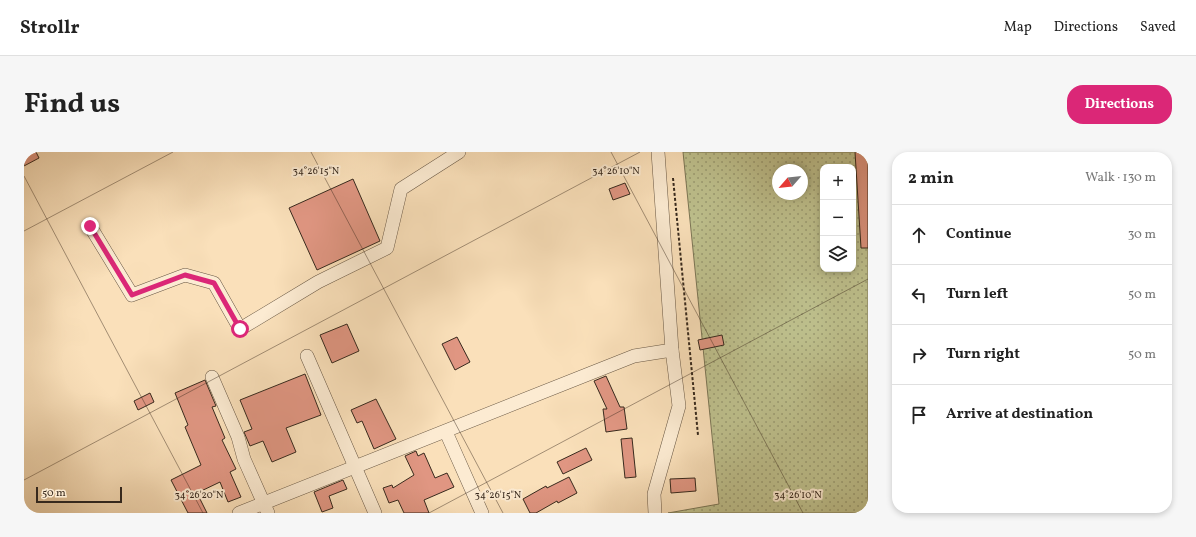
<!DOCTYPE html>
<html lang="en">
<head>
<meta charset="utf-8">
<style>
  :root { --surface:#fff; --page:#f6f6f6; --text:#222; --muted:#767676; --line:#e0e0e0; --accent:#db2777 }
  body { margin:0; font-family:Vollkorn,serif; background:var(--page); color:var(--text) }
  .controls { position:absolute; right:12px; top:12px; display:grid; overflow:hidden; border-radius:8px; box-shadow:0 2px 6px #0003 }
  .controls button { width:36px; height:36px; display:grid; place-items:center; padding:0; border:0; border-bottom:1px solid var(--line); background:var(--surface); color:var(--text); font:20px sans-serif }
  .compass { position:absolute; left:748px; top:12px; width:36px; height:36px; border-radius:50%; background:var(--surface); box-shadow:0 2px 6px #0003; rotate:242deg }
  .scale { position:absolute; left:12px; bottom:10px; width:86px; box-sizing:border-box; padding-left:4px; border:2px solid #37291d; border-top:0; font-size:11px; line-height:14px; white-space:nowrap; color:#37291d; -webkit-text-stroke:3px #fcebd2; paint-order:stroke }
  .stop { position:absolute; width:12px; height:12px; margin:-9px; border:3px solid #db2777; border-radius:50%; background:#fff }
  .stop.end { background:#db2777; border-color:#fff; box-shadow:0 1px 4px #0008 }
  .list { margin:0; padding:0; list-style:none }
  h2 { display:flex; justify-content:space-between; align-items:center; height:52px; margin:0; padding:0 16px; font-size:17px }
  h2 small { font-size:13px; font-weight:400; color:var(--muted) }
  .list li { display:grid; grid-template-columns:26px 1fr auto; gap:12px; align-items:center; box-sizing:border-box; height:60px; padding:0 16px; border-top:1px solid var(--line) }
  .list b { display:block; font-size:15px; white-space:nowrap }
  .list em { font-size:13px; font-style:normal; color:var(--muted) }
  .icon { flex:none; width:22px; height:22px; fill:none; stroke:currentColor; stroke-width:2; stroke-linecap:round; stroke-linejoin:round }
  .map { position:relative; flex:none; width:844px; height:361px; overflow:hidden; border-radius:16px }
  header { display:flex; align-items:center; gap:24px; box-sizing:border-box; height:56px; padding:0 20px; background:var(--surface); border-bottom:1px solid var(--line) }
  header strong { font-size:19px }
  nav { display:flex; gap:22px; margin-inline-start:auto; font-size:14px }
  .intro { display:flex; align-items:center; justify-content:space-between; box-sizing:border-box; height:96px; padding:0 24px }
  h1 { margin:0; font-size:28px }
  .button { padding:10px 18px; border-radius:16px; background:var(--accent); color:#fff; font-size:14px; font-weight:700 }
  main { display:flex; gap:24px; padding:0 24px }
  aside { flex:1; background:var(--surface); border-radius:16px; box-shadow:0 2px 6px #0003 }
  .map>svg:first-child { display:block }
  .grass { fill:url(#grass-dots); stroke:#7b7656; fill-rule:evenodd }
  .building { fill:#e09682; stroke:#37291d }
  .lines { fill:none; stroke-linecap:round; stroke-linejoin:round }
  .minor-casing { stroke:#685744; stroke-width:14 }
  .path { stroke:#37291d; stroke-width:2; stroke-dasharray:3 2; stroke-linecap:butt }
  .minor { stroke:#fcebd2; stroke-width:13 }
  .route { stroke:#db2777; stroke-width:5 }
  .ticks { fill:none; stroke:#37291d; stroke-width:1; stroke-opacity:0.45 }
  .ticks-label { font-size:10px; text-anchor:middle; fill:#37291d; stroke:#fcebd2; stroke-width:4; stroke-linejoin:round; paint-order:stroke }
</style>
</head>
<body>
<header>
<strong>Strollr</strong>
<nav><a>Map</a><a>Directions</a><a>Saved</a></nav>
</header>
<div class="intro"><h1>Find us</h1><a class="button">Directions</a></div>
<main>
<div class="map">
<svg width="844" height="361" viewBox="0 0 844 361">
  <defs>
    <pattern id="grass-dots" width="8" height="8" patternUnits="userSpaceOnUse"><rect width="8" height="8" fill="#bfc28f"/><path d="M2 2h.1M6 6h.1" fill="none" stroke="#9c9e74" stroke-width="1.8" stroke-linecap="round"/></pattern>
  </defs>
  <rect width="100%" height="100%" fill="#fae0ba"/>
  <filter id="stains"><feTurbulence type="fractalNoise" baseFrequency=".005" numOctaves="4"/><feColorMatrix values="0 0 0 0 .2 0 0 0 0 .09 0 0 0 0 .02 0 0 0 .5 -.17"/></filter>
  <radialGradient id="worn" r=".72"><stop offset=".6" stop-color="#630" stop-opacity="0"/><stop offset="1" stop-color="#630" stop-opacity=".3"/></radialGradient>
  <path class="grass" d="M659 0H844V361H644L695 352ZM799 15H829V117H799ZM754 18H778V42H754Z"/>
  <g class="building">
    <polygon points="0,0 12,0 15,6 0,14"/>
    <polygon points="831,0 844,0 844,96 837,96"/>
    <polygon points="329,27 356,89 293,118 265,56"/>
    <polygon points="601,31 606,42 589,48 585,37"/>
    <polygon points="323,172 335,199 308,211 296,183"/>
    <polygon points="698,183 700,193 676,198 674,188"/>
    <polygon points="433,185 446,210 431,218 418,192"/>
    <polygon points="281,222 297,263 262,276 272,300 248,310 239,289 226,294 220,280 228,277 216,248"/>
    <polygon points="582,224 596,255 600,255 603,277 582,280 579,257 583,257 570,229"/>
    <polygon points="181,228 192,254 188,255 201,286 198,288 212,317 206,320 217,345 204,350 196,330 173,341 183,361 164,361 147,328 177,313 161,275 164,273 151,241"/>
    <polygon points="126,241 130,250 114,258 110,249"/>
    <polygon points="352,247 372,287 350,297 338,269 333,271 327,258"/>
    <polygon points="608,286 612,325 601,326 597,287"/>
    <polygon points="562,296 568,308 539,322 533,310"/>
    <polygon points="392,299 394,304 400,301 411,326 423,321 430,335 400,348 405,361 380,361 374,348 365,351 359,336 368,333 369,336 390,323 381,304"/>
    <polygon points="545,325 553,341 534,351 533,349 512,361 506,361 499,347 522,334 523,336"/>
    <polygon points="671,326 672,339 647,341 646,327"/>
    <polygon points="319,328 323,337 305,344 309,356 298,360 290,340"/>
  </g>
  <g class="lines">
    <defs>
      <g id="minor">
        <polyline points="66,74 108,143 161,123 190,131 216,177 294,130 363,96 377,37 435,0"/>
        <polyline points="283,204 351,361"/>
        <polyline points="188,225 214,285 220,307 244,361"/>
        <polyline points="422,280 458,361"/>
        <polyline points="215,361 610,204 648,198"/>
        <polyline points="631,361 630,342 655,254 648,198 634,0"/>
      </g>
    </defs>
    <use href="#minor" class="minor-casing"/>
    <polyline class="path" points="649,26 674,283"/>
    <use href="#minor" class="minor"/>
  </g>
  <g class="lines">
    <polyline class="route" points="66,74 108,143 161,123 190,131 216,177"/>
  </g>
  <path class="ticks" d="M287 0 479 361M587 0 779 361M0 24 179 361M0 79 149 0M0 328 616 0M405 361 844 127"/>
  <g class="ticks-label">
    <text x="292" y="22">34°26'15"N</text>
    <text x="592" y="22">34°26'10"N</text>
    <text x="175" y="346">34°26'20"N</text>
    <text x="474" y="346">34°26'15"N</text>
    <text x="774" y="346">34°26'10"N</text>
  </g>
  <rect width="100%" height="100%" filter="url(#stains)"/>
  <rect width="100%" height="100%" fill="url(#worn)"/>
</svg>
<div class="controls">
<button>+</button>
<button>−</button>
<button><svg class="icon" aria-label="layers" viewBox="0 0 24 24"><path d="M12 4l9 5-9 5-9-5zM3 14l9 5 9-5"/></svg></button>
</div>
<svg class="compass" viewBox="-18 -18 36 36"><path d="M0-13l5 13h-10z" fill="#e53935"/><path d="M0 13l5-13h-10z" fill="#767676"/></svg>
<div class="scale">50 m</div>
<div class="stop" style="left:216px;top:177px"></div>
<div class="stop end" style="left:66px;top:74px"></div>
</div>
<aside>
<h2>2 min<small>Walk · 130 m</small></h2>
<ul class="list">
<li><svg class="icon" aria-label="ahead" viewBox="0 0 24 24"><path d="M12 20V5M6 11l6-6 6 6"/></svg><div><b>Continue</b></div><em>30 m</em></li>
<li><svg class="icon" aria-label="left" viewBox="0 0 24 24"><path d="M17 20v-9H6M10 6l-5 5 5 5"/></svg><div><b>Turn left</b></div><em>50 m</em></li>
<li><svg class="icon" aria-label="right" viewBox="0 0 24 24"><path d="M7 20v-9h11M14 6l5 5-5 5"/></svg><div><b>Turn right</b></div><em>50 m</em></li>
<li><svg class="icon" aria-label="arrive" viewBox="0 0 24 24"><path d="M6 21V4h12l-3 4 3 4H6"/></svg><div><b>Arrive at destination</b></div></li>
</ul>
</aside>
</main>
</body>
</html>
